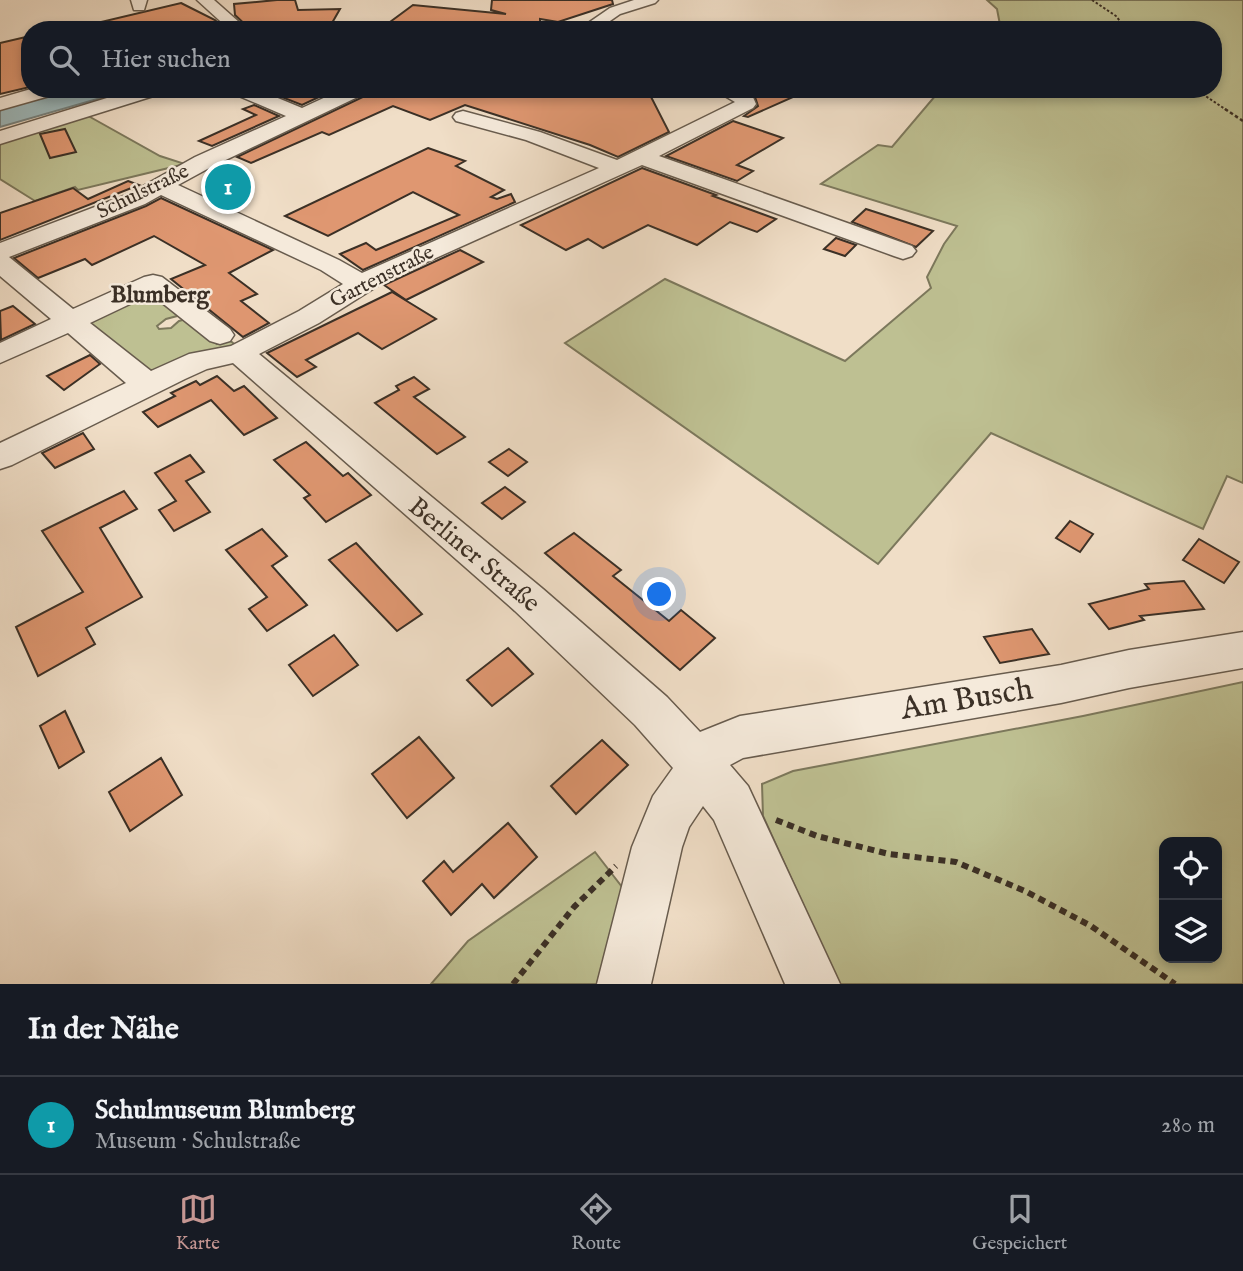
<!DOCTYPE html>
<html lang="de">
<head>
<meta charset="utf-8">
<style>
  :root { --surface:#171b24; --page:#20242c; --text:#f1f3f6; --muted:#9ea1a6; --line:#363941; --accent:#c59692 }
  body { margin:0; font-family:"IM FELL English",serif; background:var(--page); color:var(--text) }
  .controls { position:absolute; right:21px; bottom:21px; display:grid; overflow:hidden; border-radius:14px; box-shadow:0 4px 10px #0003 }
  .controls button { width:63px; height:63px; display:grid; place-items:center; padding:0; border:0; border-bottom:2px solid var(--line); background:var(--surface); color:var(--text); font:35px sans-serif }
  .you { position:absolute; left:660px; top:595px; width:24px; height:24px; margin:-18px; border:5px solid #fff; border-radius:50%; background:#1a73e8; box-shadow:0 0 0 10px #1a73e833 }
  .badge { display:grid; place-items:center; width:46px; height:46px; border-radius:50%; background:var(--accent); color:#fff; font-size:23px; font-weight:700 }
  .pin { position:absolute; translate:-50% -50%; border:4px solid #fff; box-shadow:0 2px 7px #0006 }
  .list { margin:0; padding:0; list-style:none }
  h2 { display:flex; justify-content:space-between; align-items:center; height:91px; margin:0; padding:0 28px; font-size:30px }
  h2 small { font-size:23px; font-weight:400; color:var(--muted) }
  .list li { display:grid; grid-template-columns:46px 1fr auto; gap:21px; align-items:center; box-sizing:border-box; height:98px; padding:0 28px; border-top:2px solid var(--line) }
  .list b { display:block; font-size:26px; white-space:nowrap }
  .list p { margin:0; font-size:23px; white-space:nowrap; color:var(--muted) }
  .list em { font-size:23px; font-style:normal; color:var(--muted) }
  .icon { flex:none; width:38px; height:38px; fill:none; stroke:currentColor; stroke-width:2; stroke-linecap:round; stroke-linejoin:round }
  .map { position:relative; flex:none; width:1243px; height:984px; overflow:hidden }
  .search { position:absolute; background:var(--surface); box-shadow:0 4px 10px #0003; left:21px; right:21px; top:21px; height:77px; display:flex; align-items:center; gap:18px; box-sizing:border-box; padding:0 24px; border-radius:28px; color:var(--muted); font-size:26px }
  .sheet { height:189px; background:var(--surface) }
  nav { display:flex; justify-content:space-around; align-items:center; box-sizing:border-box; height:98px; border-top:2px solid var(--line); background:var(--surface); font-size:19px; color:var(--muted) }
  nav a { display:grid; justify-items:center; gap:4px }
  nav .on { color:var(--accent) }
  .map>svg:first-child { display:block }
  .green { fill:#bec092; stroke:#7c785c; stroke-width:2; fill-rule:evenodd }
  .water { fill:#9dbabe; stroke:#768381; stroke-width:2 }
  .building { fill:#df9771; stroke:#3b3026; stroke-width:2 }
  .lines { fill:none; stroke-linecap:round; stroke-linejoin:round }
  .minor-casing { stroke:#685c4e; stroke-width:3 }
  .path-far2 { stroke:#3b3026; stroke-width:2; stroke-dasharray:2.5 2; stroke-linecap:butt }
  .path-far1 { stroke:#3b3026; stroke-width:2.5; stroke-dasharray:3.5 2.5; stroke-linecap:butt }
  .path { stroke:#3b3026; stroke-width:6; stroke-dasharray:7 5; stroke-linecap:butt }
  .minor { fill:#f5eadb; fill-rule:evenodd }
  .labels { text-anchor:middle; dominant-baseline:central; stroke-width:5; stroke-linejoin:round; paint-order:stroke }
  .far-street-label { font-size:21px; fill:#3b3026; stroke:#f5eadb }
  .far-quarter-label { font-size:24px; font-weight:bold; fill:#3b3026; stroke:#f5eadb }
  .street-label { font-size:26px; fill:#3b3026; stroke:#f5eadb }
  .near-street-label { font-size:32px; fill:#3b3026; stroke:#f5eadb }
</style>
</head>
<body>
<div class="map">
<svg width="1243" height="984" viewBox="0 0 1243 984">
  <rect width="100%" height="100%" fill="#f0dec7"/>
  <filter id="stains"><feTurbulence type="fractalNoise" baseFrequency=".00286" numOctaves="4"/><feColorMatrix values="0 0 0 0 .2 0 0 0 0 .09 0 0 0 0 .02 0 0 0 .5 -.17"/></filter>
  <radialGradient id="worn" r=".72"><stop offset=".6" stop-color="#630" stop-opacity="0"/><stop offset="1" stop-color="#630" stop-opacity=".3"/></radialGradient>
  <g class="green">
    <polygon points="987,0 1243,0 1243,483 1227,476 1203,529 991,433 878,564 565,343 665,279 845,361 931,288 927,277 944,244 957,226 821,184 878,145 892,147 941,89 1213,89 1213,30 1001,30 997,9"/>
    <polygon points="83,113 160,156 185,164 78,190 75,187 35,201 0,179 0,140"/>
    <polygon points="146,290 181,315 166,319 157,326 159,329 171,328 179,321 186,319 217,344 228,339 238,347 153,374 86,322"/>
    <path d="M1243 682V984H839L763 816 762 784 793 771 1083 716ZM1164 842H1217V958H1164Z"/>
    <polygon points="595,852 622,887 597,984 431,984 468,941"/>
  </g>
  <polygon class="water" points="70,89 132,89 0,127 0,109"/>
  <g class="building">
    <polygon points="277,0 295,0 298,10 340,9 328,30 251,30 235,15 234,4"/>
    <polygon points="492,0 612,0 613,4 558,22 540,19 540,30 427,30 432,26 390,22 413,5 506,14 491,10"/>
    <polygon points="181,3 215,20 226,30 102,30 101,22"/>
    <polygon points="30,36 30,87 0,94 0,43"/>
    <polygon points="297,89 336,89 302,105 279,96"/>
    <polygon points="370,89 647,89 669,132 618,157 590,145 465,105 430,120 393,106 329,135 322,132 251,163 237,157 367,95"/>
    <polygon points="756,89 811,89 748,117 744,116 758,106 754,94 750,92"/>
    <polygon points="254,105 279,116 212,146 199,141 256,115 243,109"/>
    <polygon points="733,121 783,138 737,165 753,171 737,181 666,156"/>
    <polygon points="65,129 76,152 50,158 40,134"/>
    <polygon points="428,148 465,161 456,166 504,190 491,197 497,199 511,194 515,202 363,270 340,254 366,243 376,250 459,215 413,192 328,236 285,216"/>
    <polygon points="642,168 716,195 713,196 776,219 757,232 730,222 697,245 648,225 603,248 588,239 566,250 521,225"/>
    <polygon points="128,181 139,185 0,240 0,213 73,188 88,199"/>
    <polygon points="161,198 273,250 229,273 257,294 241,301 269,323 243,337 171,279 205,265 154,236 92,265 85,259 38,278 14,258 146,206"/>
    <polygon points="866,209 906,222 933,231 916,247 852,222"/>
    <polygon points="836,238 856,245 845,256 824,249"/>
    <polygon points="460,250 483,262 406,300 384,285"/>
    <polygon points="392,292 436,319 382,349 358,333 306,360 316,367 297,377 267,353"/>
    <polygon points="13,306 35,324 1,340 0,311"/>
    <polygon points="90,355 100,364 64,390 47,376"/>
    <polygon points="217,376 234,391 244,386 277,418 244,435 211,400 158,427 143,412 175,396 171,393 196,381 200,385"/>
    <polygon points="414,377 429,389 414,397 465,437 437,454 375,403 399,390 396,386"/>
    <polygon points="83,433 94,449 55,468 42,453"/>
    <polygon points="306,442 343,476 348,473 371,495 326,522 304,498 310,495 274,460"/>
    <polygon points="509,449 527,462 508,476 489,462"/>
    <polygon points="190,455 204,472 186,481 210,512 174,531 159,510 176,501 155,473"/>
    <polygon points="505,487 525,502 502,519 482,503"/>
    <polygon points="124,491 137,509 100,528 142,597 86,628 95,644 38,676 16,627 83,592 42,531"/>
    <polygon points="1070,521 1093,534 1080,552 1056,538"/>
    <polygon points="262,529 287,556 272,566 307,605 267,631 249,609 267,597 226,550"/>
    <polygon points="574,533 621,570 613,576 669,621 681,610 715,638 680,670 545,553"/>
    <polygon points="1199,539 1239,562 1224,583 1183,560"/>
    <polygon points="356,543 422,614 397,631 329,560"/>
    <polygon points="1184,581 1204,609 1140,616 1144,620 1109,629 1089,604 1149,589 1145,584"/>
    <polygon points="1032,629 1049,654 1000,663 984,637"/>
    <polygon points="334,635 358,665 313,696 289,665"/>
    <polygon points="508,648 533,674 492,706 467,680"/>
    <polygon points="65,711 84,752 59,768 40,726"/>
    <polygon points="419,737 454,778 407,818 372,774"/>
    <polygon points="602,740 628,765 576,814 551,786"/>
    <polygon points="161,758 182,795 130,831 109,792"/>
    <polygon points="508,823 537,857 494,898 482,884 451,915 423,881 444,861 453,872"/>
  </g>
  <g class="lines">
    <defs>
      <g id="minor">
        <polygon points="131,0 147,0 144,10 134,10"/>
        <polygon points="197,0 214,0 248,30 230,30"/>
        <polygon points="634,0 658,0 655,3 620,14 597,30 578,30 610,8"/>
        <polygon points="31,89 62,89 60,93 0,110 0,98"/>
        <polygon points="136,89 165,89 163,93 0,144 0,131"/>
        <path d="M230 89H256L302 108 343 89H368L366 93 211 167 178 185 339 260 362 273 599 168 526 140 456 121 453 117 456 113 463 111 540 132 617 160 735 102 713 89H738L752 95 756 104 753 108 659 156 912 246 916 251 912 256 903 259 894 256 642 165 387 280 319 323 259 354 543 589 667 697 700 732 740 716 1061 665 1129 650 1243 632V668L1129 688 1061 703 743 758 730 765 748 786 840 984H785L714 820 703 806 689 827 682 847 651 984H597L632 847 653 796 673 768 635 725 515 611 233 363 207 369 185 379 12 465 0 469V443L126 383 68 333 0 363V343L51 319 0 276V243L129 194 195 157 286 116 232 93ZM161 195 321 270 343 284 299 311 231 346 189 354 151 371 90 323 151 294 210 341 220 344 230 341 234 335 230 329 162 277 153 275 144 277 73 309 9 257 145 204Z"/>
      </g>
    </defs>
    <use href="#minor" class="minor-casing"/>
    <g class="path-far2">
      <polyline points="1092,0 1116,16 1127,30"/>
      <polyline points="1195,89 1228,111"/>
    </g>
    <polyline class="path-far1" points="1225,109 1243,121"/>
    <g class="path">
      <polyline points="776,820 817,836 889,854 956,862 1025,891 1091,926 1175,984"/>
      <polyline points="513,984 574,907 616,866"/>
    </g>
    <use href="#minor" class="minor"/>
  </g>
  <g class="labels">
    <g class="far-street-label">
      <text transform="translate(143 192) rotate(-26)">Schulstraße</text>
      <text transform="translate(382 277) rotate(-27)">Gartenstraße</text>
    </g>
    <g class="far-quarter-label">
      <text x="160" y="295">Blumberg</text>
    </g>
    <g class="street-label">
      <text transform="translate(474 555) rotate(40)">Berliner Straße</text>
    </g>
    <g class="near-street-label">
      <text transform="translate(967 700) rotate(-9)">Am Busch</text>
    </g>
  </g>
  <rect width="100%" height="100%" filter="url(#stains)"/>
  <rect width="100%" height="100%" fill="url(#worn)"/>
</svg>
<div class="controls">
<button><svg class="icon" aria-label="locate" viewBox="0 0 24 24"><circle cx="12" cy="12" r="6"/><path d="M12 2v4M12 18v4M2 12h4M18 12h4"/></svg></button>
<button><svg class="icon" aria-label="layers" viewBox="0 0 24 24"><path d="M12 4l9 5-9 5-9-5zM3 14l9 5 9-5"/></svg></button>
</div>
<div class="you"></div>
<div class="pin badge" style="left:228px;top:187px;background:#0f9aa8">1</div>
<div class="search"><svg class="icon" aria-label="search" viewBox="0 0 24 24"><circle cx="10" cy="10" r="6"/><path d="M15 15l6 6"/></svg>Hier suchen</div>
</div>
<section class="sheet">
<h2>In der Nähe<small></small></h2>
<ul class="list">
<li><span class="badge" style="background:#0f9aa8">1</span><div><b>Schulmuseum Blumberg</b><p>Museum · Schulstraße</p></div><em>280 m</em></li>
</ul>
</section>
<nav>
<a class="on"><svg class="icon" aria-label="map" viewBox="0 0 24 24"><path d="M3 6l6-2 6 2 6-2v14l-6 2-6-2-6 2zM9 4v14M15 6v14"/></svg>Karte</a>
<a><svg class="icon" aria-label="directions" viewBox="0 0 24 24"><path d="M12 3l9 9-9 9-9-9zM9 14v-3h6M13 9l2 2-2 2"/></svg>Route</a>
<a><svg class="icon" aria-label="saved" viewBox="0 0 24 24"><path d="M7 4h10v16l-5-4-5 4z"/></svg>Gespeichert</a>
</nav>
</body>
</html>
